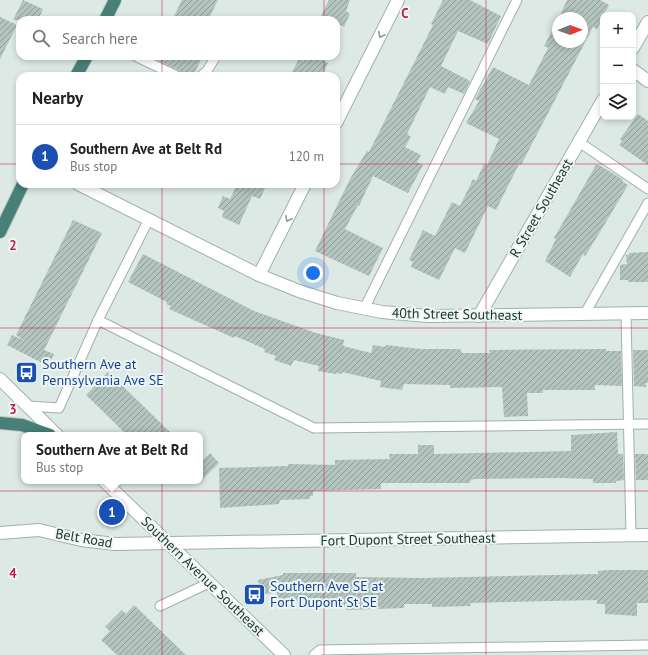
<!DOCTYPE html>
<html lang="en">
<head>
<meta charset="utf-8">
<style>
  :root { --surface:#fff; --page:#f6f6f6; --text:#222; --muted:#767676; --line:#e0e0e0; --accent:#b45309 }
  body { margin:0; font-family:"PT Sans",sans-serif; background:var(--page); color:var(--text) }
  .controls { position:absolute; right:12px; top:12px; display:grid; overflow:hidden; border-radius:8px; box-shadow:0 2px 6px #0003 }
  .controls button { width:36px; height:36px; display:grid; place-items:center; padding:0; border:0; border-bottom:1px solid var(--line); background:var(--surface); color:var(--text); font:20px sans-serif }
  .compass { position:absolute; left:552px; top:12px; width:36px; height:36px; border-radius:50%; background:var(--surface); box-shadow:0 2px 6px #0003; rotate:89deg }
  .you { position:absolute; left:313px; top:273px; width:14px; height:14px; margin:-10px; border:3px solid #fff; border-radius:50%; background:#1a73e8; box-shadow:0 0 0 6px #1a73e833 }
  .badge { display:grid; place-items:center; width:26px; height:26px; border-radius:50%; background:var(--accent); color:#fff; font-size:13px; font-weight:700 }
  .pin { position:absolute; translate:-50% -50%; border:2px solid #fff; box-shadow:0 1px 4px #0006 }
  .popup { position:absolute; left:21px; top:432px; width:182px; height:52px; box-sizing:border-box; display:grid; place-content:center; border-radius:8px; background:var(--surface); filter:drop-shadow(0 1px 3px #0005); font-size:13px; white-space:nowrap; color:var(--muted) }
  .popup b { font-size:15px; color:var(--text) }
  .popup::after { content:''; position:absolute; left:50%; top:100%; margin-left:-8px; border:8px solid transparent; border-top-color:var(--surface) }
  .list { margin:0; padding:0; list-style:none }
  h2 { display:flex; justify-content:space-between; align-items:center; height:52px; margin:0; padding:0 16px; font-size:17px }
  h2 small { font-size:13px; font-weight:400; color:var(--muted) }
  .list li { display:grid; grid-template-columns:26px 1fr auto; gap:12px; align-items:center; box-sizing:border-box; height:64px; padding:0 16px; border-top:1px solid var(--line) }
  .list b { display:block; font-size:15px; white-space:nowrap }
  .list p { margin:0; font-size:13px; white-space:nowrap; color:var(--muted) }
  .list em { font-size:13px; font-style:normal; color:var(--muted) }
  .icon { flex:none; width:22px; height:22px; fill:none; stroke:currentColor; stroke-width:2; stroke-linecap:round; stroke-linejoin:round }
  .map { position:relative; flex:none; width:648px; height:655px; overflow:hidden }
  .search { position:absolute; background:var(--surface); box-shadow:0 2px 6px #0003; left:16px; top:16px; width:324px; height:44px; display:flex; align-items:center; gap:10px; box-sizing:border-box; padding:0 14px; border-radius:12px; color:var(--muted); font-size:15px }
  .panel { position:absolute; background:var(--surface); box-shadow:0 2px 6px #0003; left:16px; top:72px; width:324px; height:116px; border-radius:12px }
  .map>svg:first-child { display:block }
  .building { fill:url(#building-hatch) }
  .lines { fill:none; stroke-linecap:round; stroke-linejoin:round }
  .service-casing { stroke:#a1b0ac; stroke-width:11 }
  .minor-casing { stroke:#a1b0ac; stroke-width:14 }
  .secondary-casing { stroke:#9db4ae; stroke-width:14 }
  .trunk-casing { stroke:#bcc3c2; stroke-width:14 }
  .service { stroke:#fff; stroke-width:9 }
  .minor { stroke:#fff; stroke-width:12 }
  .secondary { stroke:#fff; stroke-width:12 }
  .trunk { stroke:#488078; stroke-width:12 }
  .oneway { stroke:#909b99 }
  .grid { fill:none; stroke:#c2185b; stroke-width:1; stroke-opacity:0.55 }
  .labels { text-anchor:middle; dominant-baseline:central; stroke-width:4; stroke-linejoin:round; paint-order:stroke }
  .street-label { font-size:14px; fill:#203733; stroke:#edf6f2 }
  .transit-label { font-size:14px; fill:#164399; stroke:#edf6f2; text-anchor:start }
  .grid-label { font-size:13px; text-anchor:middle; font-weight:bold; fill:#c2185b; stroke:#edf6f2; stroke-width:4; stroke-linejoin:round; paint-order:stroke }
</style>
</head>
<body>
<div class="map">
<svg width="648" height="655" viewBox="0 0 648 655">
  <defs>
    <pattern id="building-hatch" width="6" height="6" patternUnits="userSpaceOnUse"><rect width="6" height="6" fill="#b3c3be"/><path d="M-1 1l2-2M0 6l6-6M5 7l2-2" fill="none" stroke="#919f9b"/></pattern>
  </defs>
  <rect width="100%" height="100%" fill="#dde9e5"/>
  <g class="building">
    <polygon points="23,0 43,9 38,20 13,20"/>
    <polygon points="182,0 218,0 208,20 172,20"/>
    <polygon points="329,0 350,0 346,11 350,14 344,27 336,23 336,20 330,20 321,16"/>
    <polygon points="443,0 470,0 501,16 488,44 458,31 441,66 470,81 464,94 448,87 445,94 430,87 407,134 411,137 405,147 421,155 417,162 423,165 408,193 373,176 359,206 358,205 345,229 383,248 369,276 315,251 350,179 367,151 369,152 433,25 431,24"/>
    <polygon points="567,0 600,0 609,5 597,29 593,27 521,165 519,164 496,210 488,206 465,253 455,248 439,280 411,267 413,262 409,260 423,230 435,236 452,202 460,206 473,179 476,181 484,164 487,165 499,139 466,123 479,101 475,99 493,67 529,85 548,48 544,46 558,20 558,42 582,42 582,18 559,18"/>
    <polygon points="0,17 17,25 0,59"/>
    <polygon points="149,56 203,56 193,76 184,76 180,71"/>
    <polygon points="306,56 314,56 328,63 322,76 300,76 292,72 299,59 304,61"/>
    <polygon points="638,114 648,121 648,165 619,145 622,141 620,139"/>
    <polygon points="596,165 599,165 622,179 623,182 628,185 600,232 585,256 583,254 570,277 545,261 556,239 554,238"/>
    <polygon points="229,184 267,184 260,199 252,196 239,225 222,217 224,211 218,208 223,196 230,199 236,187"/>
    <polygon points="73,220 102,233 44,350 54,354 48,366 7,345 12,335 25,341 16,335"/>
    <polygon points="648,252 648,282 628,282 628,280 620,280 620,265 627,264 626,255 629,255 629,253"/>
    <polygon points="143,254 254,311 316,333 344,340 343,346 371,353 373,345 385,347 386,345 421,349 460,349 462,353 490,353 489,350 606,349 606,351 621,351 622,386 595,385 595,390 543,390 543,393 527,393 528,416 504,417 502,387 450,388 450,385 404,384 402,390 380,387 381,381 342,372 342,374 336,373 335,374 318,371 319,366 294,360 291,366 274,360 276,356 264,352 265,349 235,336 234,338 169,309 171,306 166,304 167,302 128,282"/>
    <polygon points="633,350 648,350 648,383 646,383 646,387 634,386"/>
    <polygon points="108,372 135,398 173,435 127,435 86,395"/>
    <polygon points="617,432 618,454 623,454 624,480 616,481 616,483 593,483 593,479 559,478 474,479 470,481 470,483 381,483 381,489 313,491 313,496 310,496 310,499 280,500 279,504 220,508 219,468 288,466 288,464 335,465 335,460 390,459 389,454 418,454 418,445 434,445 434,454 571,451 571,435"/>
    <polygon points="210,453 219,463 200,482 200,463"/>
    <polygon points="635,454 648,454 648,480 636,480"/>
    <polygon points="609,570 648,570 648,603 637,603 637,616 605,614 605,604 597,604 597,600 470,603 471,606 432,607 432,604 404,604 404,608 346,610 346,607 332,608 332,600 277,601 277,592 261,595 258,580 283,575 283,573 356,573 356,577 423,578 598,574 598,571"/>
    <polygon points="134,605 186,655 117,655 101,640 110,631 105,627 122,610 126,614"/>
  </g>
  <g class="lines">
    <defs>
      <g id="service">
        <polyline points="135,56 177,76"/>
        <polyline points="201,76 207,71 216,56"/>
        <polyline points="579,142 648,189"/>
        <polyline points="364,309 517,0"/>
        <polyline points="626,314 631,535"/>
        <polyline points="584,315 648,203"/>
        <polyline points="98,320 314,428 648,424"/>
        <polyline points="29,406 59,408 98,320 149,219"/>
        <polyline points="160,606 209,583"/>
        <polyline points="314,655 320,650 648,645"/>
      </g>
      <g id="minor">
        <polyline points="633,48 648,22"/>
        <polyline points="633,70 648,81"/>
        <polyline points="336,123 398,0"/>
        <polyline points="78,184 259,275 299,291 337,303 382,312 428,316 648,313"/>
        <polyline points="259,275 305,184"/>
        <polyline points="479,316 603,100"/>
        <polyline points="0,533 39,530 81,540 115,544 648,535"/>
      </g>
      <g id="secondary">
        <polyline points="0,379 57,435"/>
        <polyline points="104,481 284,655"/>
      </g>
      <g id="trunk">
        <polyline points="105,20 115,0"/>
        <polyline points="76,76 87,56"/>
        <polyline points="0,232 23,184"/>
        <polyline points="0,423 22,425 50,435"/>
      </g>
    </defs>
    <use href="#service" class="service-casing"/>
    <use href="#minor" class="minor-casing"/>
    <use href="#secondary" class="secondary-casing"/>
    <use href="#trunk" class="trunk-casing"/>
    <use href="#service" class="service"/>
    <use href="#minor" class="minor"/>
    <use href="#secondary" class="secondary"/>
    <use href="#trunk" class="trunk"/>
  </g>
  <defs><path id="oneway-chevron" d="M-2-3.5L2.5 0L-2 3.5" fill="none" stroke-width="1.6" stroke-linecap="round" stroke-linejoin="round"/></defs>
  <g class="oneway">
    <use href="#oneway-chevron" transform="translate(381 35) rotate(117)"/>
    <use href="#oneway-chevron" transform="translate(288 219) rotate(117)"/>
  </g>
  <path class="grid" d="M162 0V20M324 0V20M486 0V655M162 56V76M324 56V76M0 164H20M336 164H648M162 184V655M324 184V655M0 328H648M0 491H648"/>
  <defs>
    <symbol id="bus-square" viewBox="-11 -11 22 22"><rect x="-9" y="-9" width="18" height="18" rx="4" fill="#1a4fb4" stroke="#edf6f2"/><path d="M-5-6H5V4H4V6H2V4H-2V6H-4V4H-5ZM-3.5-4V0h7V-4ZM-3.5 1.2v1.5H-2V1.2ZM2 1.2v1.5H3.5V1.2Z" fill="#fff"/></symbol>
  </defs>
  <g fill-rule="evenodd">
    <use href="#bus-square" x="14" y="360" width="25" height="25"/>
    <use href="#bus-square" x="242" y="582" width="25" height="25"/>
  </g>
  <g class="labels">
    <g class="street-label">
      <text transform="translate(541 208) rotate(-60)">R Street Southeast</text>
      <text transform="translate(457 314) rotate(1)">40th Street Southeast</text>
      <text transform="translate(84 538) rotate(10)">Belt Road</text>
      <text transform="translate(408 539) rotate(-1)">Fort Dupont Street Southeast</text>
      <text transform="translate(203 576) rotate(44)">Southern Avenue Southeast</text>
    </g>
    <g class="transit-label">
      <text x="42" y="364">Southern Ave at<tspan x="42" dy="16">Pennsylvania Ave SE</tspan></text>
      <text x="270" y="586">Southern Ave SE at<tspan x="270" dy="16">Fort Dupont St SE</tspan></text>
    </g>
  </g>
  <g class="grid-label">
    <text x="405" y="18">C</text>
    <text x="13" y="250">2</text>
    <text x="13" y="414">3</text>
    <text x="13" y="578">4</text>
  </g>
</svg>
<div class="controls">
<button>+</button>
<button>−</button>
<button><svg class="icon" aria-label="layers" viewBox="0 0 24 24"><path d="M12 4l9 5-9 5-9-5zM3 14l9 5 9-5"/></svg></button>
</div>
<svg class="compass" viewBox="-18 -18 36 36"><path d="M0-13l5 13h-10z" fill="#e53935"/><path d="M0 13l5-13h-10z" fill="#767676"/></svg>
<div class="you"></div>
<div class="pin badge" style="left:112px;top:512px;background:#1a4fb4">1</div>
<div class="popup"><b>Southern Ave at Belt Rd</b>Bus stop</div>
<div class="search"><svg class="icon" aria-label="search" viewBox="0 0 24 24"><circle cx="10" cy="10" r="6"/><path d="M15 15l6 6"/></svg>Search here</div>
<section class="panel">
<h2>Nearby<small></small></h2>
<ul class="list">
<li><span class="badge" style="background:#1a4fb4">1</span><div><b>Southern Ave at Belt Rd</b><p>Bus stop</p></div><em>120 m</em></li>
</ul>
</section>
</div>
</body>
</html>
